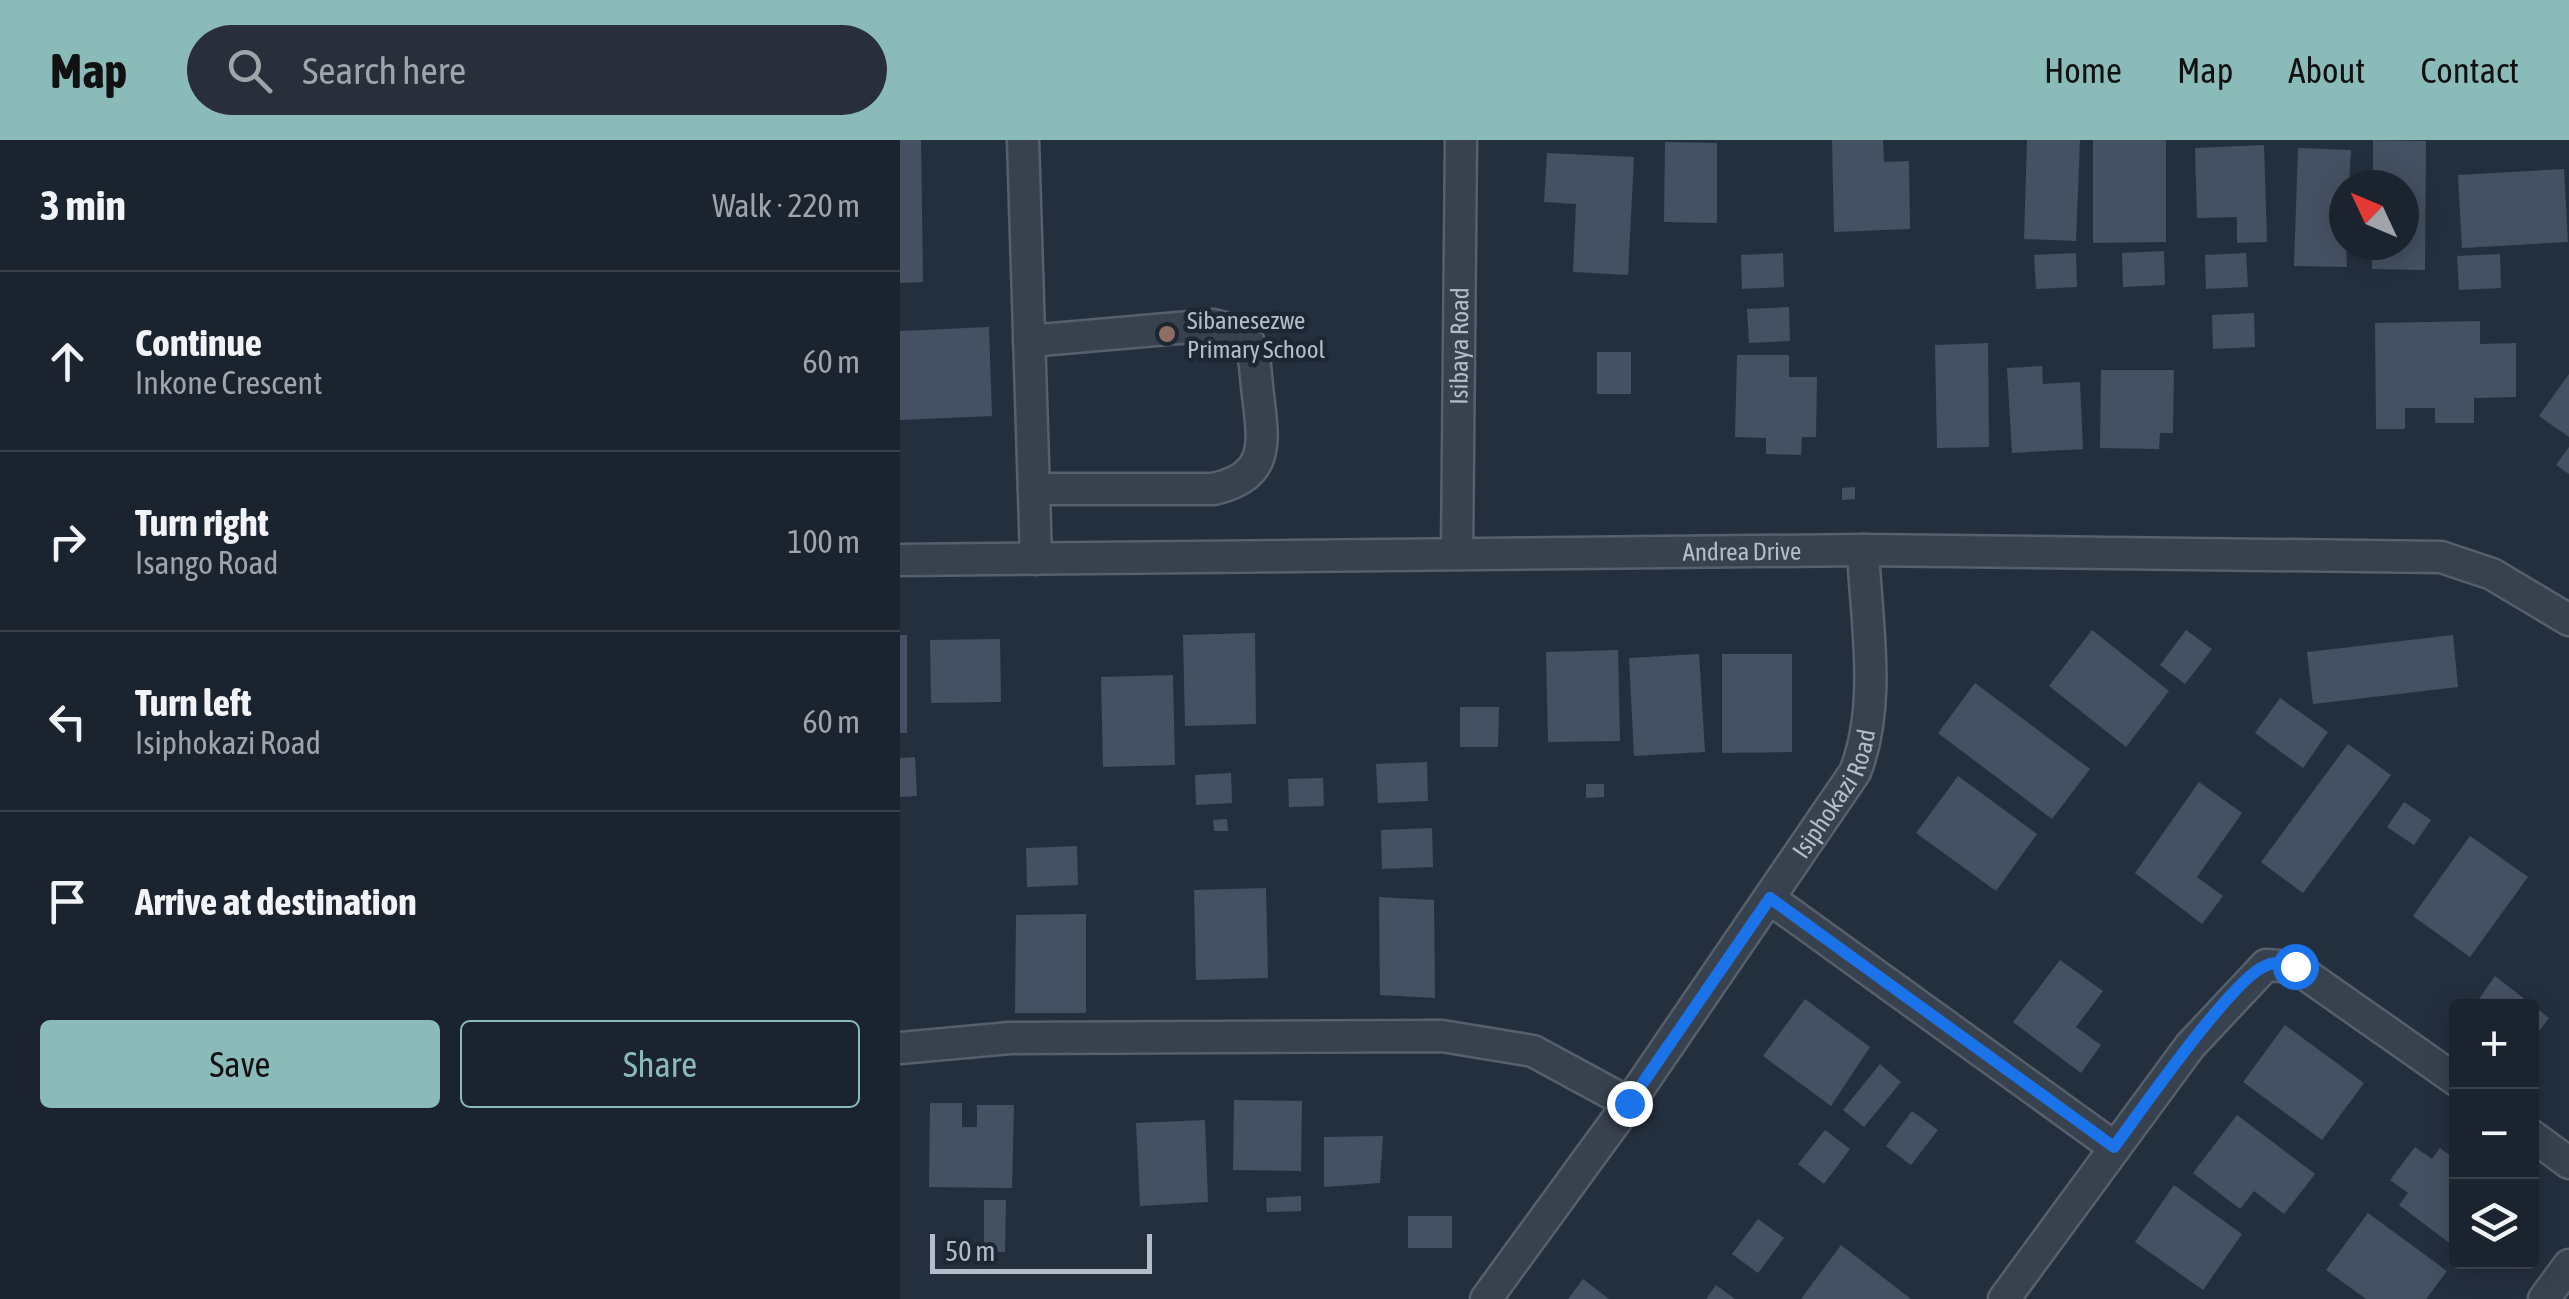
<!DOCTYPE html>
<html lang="en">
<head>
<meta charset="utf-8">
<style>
  :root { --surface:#1b232e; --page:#282f3a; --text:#f1f3f6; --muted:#a0a4aa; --line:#39404a; --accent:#8bbbb9 }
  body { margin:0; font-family:"Asap Condensed",sans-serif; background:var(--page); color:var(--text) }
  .controls { position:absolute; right:30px; bottom:30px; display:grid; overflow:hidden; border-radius:10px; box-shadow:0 5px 25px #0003 }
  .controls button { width:90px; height:90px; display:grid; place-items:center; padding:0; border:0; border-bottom:2px solid var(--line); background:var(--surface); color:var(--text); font:50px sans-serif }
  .compass { position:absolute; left:1429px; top:30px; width:90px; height:90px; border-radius:50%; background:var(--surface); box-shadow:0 5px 25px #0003; rotate:314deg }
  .scale { position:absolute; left:30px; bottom:25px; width:222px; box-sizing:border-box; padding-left:10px; border:5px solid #b4bcc9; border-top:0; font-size:28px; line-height:35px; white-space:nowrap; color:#b4bcc9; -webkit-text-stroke:8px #1d2633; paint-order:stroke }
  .stop { position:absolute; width:30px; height:30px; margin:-22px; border:8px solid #1a73e8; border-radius:50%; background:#fff }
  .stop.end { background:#1a73e8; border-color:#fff; box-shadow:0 2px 10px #0008 }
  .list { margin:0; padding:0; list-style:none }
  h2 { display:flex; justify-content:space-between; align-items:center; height:130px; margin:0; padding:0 40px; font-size:42px }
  h2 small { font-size:32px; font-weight:400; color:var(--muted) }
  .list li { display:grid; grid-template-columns:65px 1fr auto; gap:30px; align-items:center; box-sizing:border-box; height:180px; padding:0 40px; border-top:2px solid var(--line) }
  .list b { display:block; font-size:38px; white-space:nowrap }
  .list p { margin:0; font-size:32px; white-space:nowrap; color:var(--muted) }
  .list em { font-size:32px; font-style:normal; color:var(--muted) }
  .actions { display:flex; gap:20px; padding:30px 40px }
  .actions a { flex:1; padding:22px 0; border:2px solid var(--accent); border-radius:10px; text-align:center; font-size:35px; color:var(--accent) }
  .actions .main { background:var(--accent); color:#111 }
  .icon { flex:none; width:55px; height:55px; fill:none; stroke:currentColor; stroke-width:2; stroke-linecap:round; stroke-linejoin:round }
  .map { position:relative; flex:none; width:1669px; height:1159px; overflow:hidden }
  header { display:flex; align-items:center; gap:60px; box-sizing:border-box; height:140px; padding:0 50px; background:var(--accent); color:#111 }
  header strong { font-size:48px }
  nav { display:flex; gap:55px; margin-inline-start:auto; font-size:35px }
  .search { width:700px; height:90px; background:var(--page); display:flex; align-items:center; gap:25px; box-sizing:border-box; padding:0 35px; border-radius:55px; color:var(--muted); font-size:38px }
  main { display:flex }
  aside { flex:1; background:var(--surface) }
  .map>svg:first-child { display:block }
  .building { fill:#455162 }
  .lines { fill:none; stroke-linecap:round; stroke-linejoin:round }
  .minor-casing { stroke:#565f6c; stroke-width:35 }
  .minor { stroke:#38414e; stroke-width:30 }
  .route { stroke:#1a73e8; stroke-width:12 }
  .education-dot { fill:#8d6e63; stroke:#1d2633; stroke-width:4 }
  .labels { text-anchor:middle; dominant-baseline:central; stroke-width:9; stroke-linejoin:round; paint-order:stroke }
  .poi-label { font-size:25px; fill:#b4bcc9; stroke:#1d2633; text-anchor:start }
  .street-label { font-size:25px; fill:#b4bcc9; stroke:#1d2633 }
</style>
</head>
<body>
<header>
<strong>Map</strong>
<div class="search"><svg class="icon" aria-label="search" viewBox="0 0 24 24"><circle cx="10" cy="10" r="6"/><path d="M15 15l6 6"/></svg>Search here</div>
<nav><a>Home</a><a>Map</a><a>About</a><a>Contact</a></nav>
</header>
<main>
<aside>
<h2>3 min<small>Walk · 220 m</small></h2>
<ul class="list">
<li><svg class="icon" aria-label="ahead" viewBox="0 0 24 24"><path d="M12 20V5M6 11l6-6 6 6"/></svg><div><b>Continue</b><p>Inkone Crescent</p></div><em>60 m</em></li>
<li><svg class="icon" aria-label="right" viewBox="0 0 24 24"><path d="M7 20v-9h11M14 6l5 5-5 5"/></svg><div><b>Turn right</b><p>Isango Road</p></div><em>100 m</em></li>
<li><svg class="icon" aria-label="left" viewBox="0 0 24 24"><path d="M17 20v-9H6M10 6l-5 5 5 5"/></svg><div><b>Turn left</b><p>Isiphokazi Road</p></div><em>60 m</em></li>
<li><svg class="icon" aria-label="arrive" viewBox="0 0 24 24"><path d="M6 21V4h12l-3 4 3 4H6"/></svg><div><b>Arrive at destination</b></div></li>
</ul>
<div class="actions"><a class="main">Save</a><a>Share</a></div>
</aside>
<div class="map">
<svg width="1669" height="1159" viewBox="0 0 1669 1159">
  <rect width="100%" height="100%" fill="#242f3e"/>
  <g class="building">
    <polygon points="0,0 21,0 23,142 0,143"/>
    <polygon points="932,0 983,0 984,22 1009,21 1010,89 934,92"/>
    <polygon points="1127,0 1180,0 1176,101 1124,99"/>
    <polygon points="1193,0 1266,0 1266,102 1193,103"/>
    <polygon points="1473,0 1526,1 1525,130 1472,129 1472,105 1504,105 1504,45 1473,45"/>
    <polygon points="765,2 817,3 817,83 764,82"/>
    <polygon points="1364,5 1367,102 1337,103 1337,77 1297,78 1295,8"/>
    <polygon points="1398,8 1451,10 1449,45 1444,45 1447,127 1394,126"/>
    <polygon points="647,13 734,17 728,135 673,132 676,64 644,62"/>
    <polygon points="1664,29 1668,102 1562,108 1558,35"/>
    <polygon points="1264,111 1265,145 1223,147 1222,113"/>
    <polygon points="883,113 884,147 842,149 841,115"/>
    <polygon points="1176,113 1177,147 1136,149 1134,115"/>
    <polygon points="1346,113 1348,147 1306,149 1305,115"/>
    <polygon points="1600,114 1601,148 1559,150 1557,116"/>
    <polygon points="889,167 890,201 849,203 847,169"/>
    <polygon points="1354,173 1355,207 1313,209 1312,175"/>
    <polygon points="1580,181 1580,204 1616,203 1616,257 1574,258 1574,283 1535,283 1535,268 1505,268 1505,289 1476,289 1475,183"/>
    <polygon points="89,187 92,276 0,280 0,191"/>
    <polygon points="1088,203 1089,307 1037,308 1035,205"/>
    <rect x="697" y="212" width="34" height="42"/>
    <polygon points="837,215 889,215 889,237 917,237 916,297 902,297 901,315 866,314 866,298 835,297"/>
    <polygon points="1142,226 1143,244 1180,242 1183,309 1112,313 1107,228"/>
    <polygon points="1201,230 1274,230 1273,293 1260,293 1259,309 1200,308"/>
    <polygon points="1669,234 1669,297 1639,276"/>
    <polygon points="1669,307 1669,334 1656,325"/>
    <polygon points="955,347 955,359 942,360 942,348"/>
    <polygon points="1192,490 1269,551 1226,607 1149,546"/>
    <polygon points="1286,490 1312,509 1285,544 1260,525"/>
    <polygon points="355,493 356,584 285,586 283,495"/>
    <rect x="0" y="495" width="7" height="98"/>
    <polygon points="1553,495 1558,547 1413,564 1407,512"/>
    <polygon points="100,499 101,562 31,563 30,500"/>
    <polygon points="718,510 720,601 648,602 646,512"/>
    <polygon points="799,514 805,612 734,616 729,518"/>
    <polygon points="822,514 892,514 892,612 822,613"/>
    <polygon points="273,535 275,625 203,627 201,537"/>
    <polygon points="1075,543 1190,629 1152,679 1038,593"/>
    <polygon points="1380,558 1428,592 1403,628 1355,593"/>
    <polygon points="560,567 599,567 598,607 560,607"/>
    <polygon points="1448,604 1491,635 1403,753 1361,722"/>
    <polygon points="15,617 17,656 0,657 0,618"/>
    <polygon points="527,622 528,661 478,663 476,624"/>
    <polygon points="331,633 332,663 296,665 295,635"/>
    <polygon points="1058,636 1137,694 1096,751 1016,693"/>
    <polygon points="423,638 424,666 389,667 388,639"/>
    <polygon points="1299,642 1342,673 1297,737 1323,756 1302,784 1235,733"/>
    <polygon points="686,644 704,644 704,657 686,658"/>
    <polygon points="1504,662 1531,680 1514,705 1487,687"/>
    <polygon points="327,679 328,691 314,691 313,680"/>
    <polygon points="532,688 533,727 482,729 481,690"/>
    <polygon points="1570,696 1628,737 1570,817 1513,776"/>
    <polygon points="177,706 178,745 127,747 126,708"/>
    <polygon points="366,748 368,838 296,840 294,750"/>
    <polygon points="479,757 534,760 535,858 480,855"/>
    <polygon points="186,774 186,873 115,873 116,775"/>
    <polygon points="1160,820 1203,851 1176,887 1201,905 1181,933 1113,882"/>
    <polygon points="1595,836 1649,878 1631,902 1631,866 1574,866"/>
    <polygon points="905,859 970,907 931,966 863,916"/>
    <polygon points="1385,885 1464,943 1422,1000 1343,942"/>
    <polygon points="980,924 1001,942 964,987 943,970"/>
    <polygon points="334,960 402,961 401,1031 333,1030"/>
    <polygon points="30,963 62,963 62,987 77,987 77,965 114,965 112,1048 29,1047"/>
    <polygon points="1012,971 1038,990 1011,1025 986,1006"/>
    <polygon points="1337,975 1415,1034 1384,1074 1354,1051 1340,1069 1293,1033"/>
    <polygon points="305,980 308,1062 240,1066 236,983"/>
    <polygon points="925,990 950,1009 924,1044 898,1024"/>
    <polygon points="483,996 480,1043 424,1047 424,997"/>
    <polygon points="1515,1007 1532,1019 1540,1008 1556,1020 1556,1108 1499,1065 1508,1053 1490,1040"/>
    <polygon points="1274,1045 1342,1094 1303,1150 1235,1102"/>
    <polygon points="401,1056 401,1071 367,1072 366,1058"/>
    <polygon points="84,1060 106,1060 105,1112 84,1112"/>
    <polygon points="1468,1073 1547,1131 1526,1159 1466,1159 1426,1130"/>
    <rect x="508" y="1076" width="44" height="32"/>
    <polygon points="858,1079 884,1098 858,1133 832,1114"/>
    <polygon points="941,1105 1011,1159 901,1159"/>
    <polygon points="683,1139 709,1159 668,1159"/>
    <polygon points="816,1145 835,1159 806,1159"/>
  </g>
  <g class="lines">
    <defs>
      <g id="minor">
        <polyline points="123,0 136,419"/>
        <path d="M129 201 313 185C325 188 340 190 348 201 356 213 355 232 357 246 362 296 375 336 313 349H134"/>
        <path id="s1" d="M557 414 561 0"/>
        <path id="s2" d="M0 420 963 410 1541 417 1592 434 1669 480"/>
        <polyline points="869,758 1214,1007"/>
        <polyline points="0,908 110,898 542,896 633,911 729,963"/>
        <polyline points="1631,995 1669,1023"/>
        <path id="s3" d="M586 1159 729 963 955 632C982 564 966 481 963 410"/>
        <polyline points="1104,1159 1290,906 1366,825 1395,827 1556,940"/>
        <polyline points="1644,1159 1669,1125"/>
      </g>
    </defs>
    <use href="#minor" class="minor-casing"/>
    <use href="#minor" class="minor"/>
  </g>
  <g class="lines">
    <path class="route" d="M729 963 870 758 1214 1007C1240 972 1332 839 1365 826 1375 821 1384 824 1395 826"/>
  </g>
  <circle class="education-dot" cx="267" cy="194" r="10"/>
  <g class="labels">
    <g class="poi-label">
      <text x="287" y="180">Sibanesezwe<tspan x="287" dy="29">Primary School</tspan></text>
    </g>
    <g class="street-label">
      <text stroke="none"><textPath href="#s1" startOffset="208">Isibaya Road</textPath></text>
      <text stroke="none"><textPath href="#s2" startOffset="842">Andrea Drive</textPath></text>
      <text stroke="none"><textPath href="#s3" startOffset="615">Isiphokazi Road</textPath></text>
    </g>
  </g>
</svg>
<div class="controls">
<button>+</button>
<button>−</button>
<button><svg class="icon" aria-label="layers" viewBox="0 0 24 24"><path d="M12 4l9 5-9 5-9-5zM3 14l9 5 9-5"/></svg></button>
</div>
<svg class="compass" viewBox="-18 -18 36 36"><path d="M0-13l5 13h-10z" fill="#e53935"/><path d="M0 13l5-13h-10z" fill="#a0a4aa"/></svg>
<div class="scale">50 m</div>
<div class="stop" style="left:1395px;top:826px"></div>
<div class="stop end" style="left:729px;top:963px"></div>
</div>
</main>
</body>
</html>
